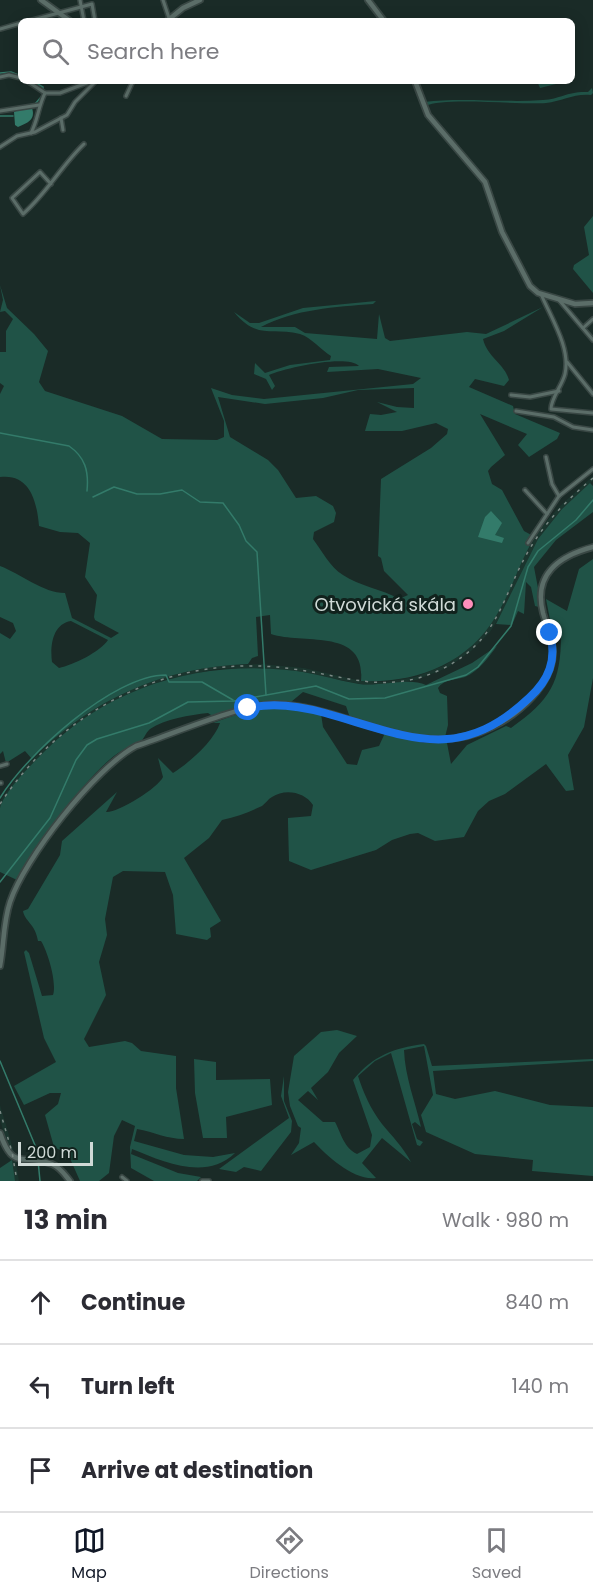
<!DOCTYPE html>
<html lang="en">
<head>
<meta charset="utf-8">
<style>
  :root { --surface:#fff; --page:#f2f2f3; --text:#2b2b33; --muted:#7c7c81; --line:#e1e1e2; --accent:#111827 }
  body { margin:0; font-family:Poppins,sans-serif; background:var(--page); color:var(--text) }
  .scale { position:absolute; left:18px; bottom:15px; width:75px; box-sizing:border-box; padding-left:6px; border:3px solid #d0dad7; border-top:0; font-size:16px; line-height:21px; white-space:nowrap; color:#d0dad7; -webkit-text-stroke:4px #11221d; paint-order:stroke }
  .stop { position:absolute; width:18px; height:18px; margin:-14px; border:4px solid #1a73e8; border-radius:50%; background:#fff }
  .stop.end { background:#1a73e8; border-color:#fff; box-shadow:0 2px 6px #0008 }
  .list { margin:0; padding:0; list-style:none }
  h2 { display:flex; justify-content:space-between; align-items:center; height:78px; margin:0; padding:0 24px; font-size:26px }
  h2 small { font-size:20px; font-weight:400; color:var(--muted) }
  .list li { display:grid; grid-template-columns:39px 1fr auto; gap:18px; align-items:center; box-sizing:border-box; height:84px; padding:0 24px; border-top:2px solid var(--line) }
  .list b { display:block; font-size:22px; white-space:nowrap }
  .list em { font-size:20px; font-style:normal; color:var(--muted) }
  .icon { flex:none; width:33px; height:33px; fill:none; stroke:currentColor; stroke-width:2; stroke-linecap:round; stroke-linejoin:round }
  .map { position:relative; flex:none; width:593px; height:1181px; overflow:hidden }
  .search { position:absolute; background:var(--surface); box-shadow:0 3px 15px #0003; left:18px; right:18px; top:18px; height:66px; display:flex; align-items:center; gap:15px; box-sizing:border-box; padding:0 21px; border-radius:9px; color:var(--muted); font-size:22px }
  .sheet { height:330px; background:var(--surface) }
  nav { display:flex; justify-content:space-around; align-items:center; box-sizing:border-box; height:84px; border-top:2px solid var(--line); background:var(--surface); font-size:16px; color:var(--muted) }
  nav a { display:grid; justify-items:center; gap:3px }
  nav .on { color:var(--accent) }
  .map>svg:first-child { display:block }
  .built { fill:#1b352e }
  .green { fill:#205347; fill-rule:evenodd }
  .water { fill:#337b6a }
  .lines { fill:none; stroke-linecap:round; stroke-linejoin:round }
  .stream { stroke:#337b6a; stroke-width:1.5 }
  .street-casing { stroke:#394744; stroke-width:6 }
  .secondary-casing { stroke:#394744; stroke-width:8 }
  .street { stroke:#5b6d68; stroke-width:3 }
  .secondary { stroke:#5b6d68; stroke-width:4.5 }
  .rail { stroke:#7b8985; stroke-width:1.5; stroke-dasharray:3 6; stroke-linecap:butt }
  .route { stroke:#1a73e8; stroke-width:8 }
  .poi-dot { fill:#ff8ebb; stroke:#11221d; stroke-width:2 }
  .labels { text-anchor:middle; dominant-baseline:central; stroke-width:6; stroke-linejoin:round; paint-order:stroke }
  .poi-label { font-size:18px; fill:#d0dad7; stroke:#11221d; text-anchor:end }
</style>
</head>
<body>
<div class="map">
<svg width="593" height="1181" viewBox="0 0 593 1181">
  <rect width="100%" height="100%" fill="#1a2b27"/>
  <g class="built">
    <polygon points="593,476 593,481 562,509 538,539 504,610 490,632 471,651 447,668 416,680 384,685 360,684 303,672 262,668 216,669 165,680 119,698 66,731 24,773 0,808 0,801 21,771 64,728 118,694 163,677 215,666 262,664 304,668 361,681 384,682 415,677 445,665 469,648 487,629 501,608 521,562 540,529 559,507"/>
    <polygon points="0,1105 14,1152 19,1181 15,1181 0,1118"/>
  </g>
  <g class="green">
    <polygon points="537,81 568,81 540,88"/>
    <path d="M592 88 593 93 591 95C575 93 562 101 546 103 521 105 442 97 426 106L424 102C463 97 503 103 543 100 561 99 567 91 588 92Z"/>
    <polygon points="593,216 593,293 573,269 574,265 589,255 584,227"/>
    <path d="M0 285 7 308 34 334 48 351 39 382 45 391 122 416 162 439 217 440 224 437V421L211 388 232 395 264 399 413 384 421 378 378 369 327 372 329 367 359 366C347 354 285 368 269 375L275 386 272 390 266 379 254 374 255 363 265 373 290 365 330 360 331 356C321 350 312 338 300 334 271 327 257 340 234 312L250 323H259L303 308 376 301 373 304C335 307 295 309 261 327H295L305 333 377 339 379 314 385 338 390 341 467 332 486 334 543 307 504 331 483 339C487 357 505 364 509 380L504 386 475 379 469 387 513 406 515 414 560 433 557 439 529 457 518 445 527 434 480 414 505 455 491 467 488 471 492 484 502 490 524 531 535 537C519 562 512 591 496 616 468 664 414 684 361 681 366 627 304 645 271 634L270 615 256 617 258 656 252 658 248 664C163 667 92 699 32 759L25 751 6 763 3 751 0 754V633L10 639 16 631 13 623 0 617V566C21 574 43 593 65 593L72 618 111 638 119 633 95 620 94 617 97 595 85 577 90 543 78 533 60 532 39 526C37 502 30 473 0 477V394L4 386 0 383V352H6V331L13 319 5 311 0 312 3 300ZM414 388V408L397 407 377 402 397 412 381 415 370 414 365 431H402L436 423 448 429 447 434 431 448 381 479 378 556 381 558 384 571 408 595 399 599C382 589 359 586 343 575 330 567 322 551 313 539L314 532 334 522 336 513 333 506 316 496 296 498 278 470 268 460 230 437 218 397 265 404 323 398 358 390ZM71 621 108 640C100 652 73 665 59 668L52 662C50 647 52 624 71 621Z"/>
    <polygon points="590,483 593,486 593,512 556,540 534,567 538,588 539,607 535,606 531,587 526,582 524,614 518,611 512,625 496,624 538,539 562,509"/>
    <path d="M593 559V678L584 727 568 755 574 790 566 791 546 764 505 794 489 801 478 811 464 837 435 841 418 833 410 834 392 840 376 850 311 870 289 861 288 823V818L311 816 313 805C305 792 285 788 272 797 268 799 266 803 262 806 249 812 237 817 222 820L209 838 184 858 221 921 210 928 211 937 207 940 176 934 173 895 165 872 123 871 113 877 105 919 107 935 99 962 106 995 84 1039 89 1047 125 1041 132 1043 141 1051 176 1056V1088L184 1139C167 1139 154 1132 137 1129L134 1141 184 1155 213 1157 235 1153C206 1181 164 1162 132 1149L131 1154 178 1173 201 1177 197 1181H154L131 1168 130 1147 135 1126 122 1120 114 1136 109 1173 99 1181H80L68 1154 54 1147 45 1115 58 1104 61 1093H50L24 1105 14 1086 56 1062 44 1038 24 952 26 950 29 953 42 996 53 995C57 983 48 952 41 941H38C35 923 25 922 23 911L28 909 60 855 62 841 117 792 106 812C118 813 158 788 163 777L158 758 173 773C189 763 214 741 220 723H213C262 705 270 704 321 714L323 727 347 764 357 765 362 750 379 746 385 733 424 743H447L451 764 467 745 506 726 511 728C550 700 561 683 561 635L551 625 546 599 567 611 579 569Z"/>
    <path d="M497 646C488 658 479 671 465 677 455 680 444 679 438 688L440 693 447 696 448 725 445 737H421L350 718 346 706 303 692 291 702H265L214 717 208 713C190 715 165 719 150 729 145 733 144 740 139 743 131 747 121 750 114 756 80 783 41 843 17 880L0 872C0 857 0 821 0 808 5 790 32 764 45 751 109 687 198 661 287 670 312 672 335 680 359 684 380 687 409 677 426 685L472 663Z"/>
    <path d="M337 1030 357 1036 339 1053 328 1072 311 1088 318 1100 308 1091 298 1100 323 1122H335C341 1133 344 1148 357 1154L370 1147 372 1135 353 1080C373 1056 393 1048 424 1044L426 1046 432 1066 593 1059V1061L433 1071 436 1094 455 1099 495 1091 550 1105 593 1107V1176L532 1171 533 1160 475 1154 426 1132 421 1115 433 1095 424 1046 404 1050C405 1077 415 1101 421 1127L415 1122 412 1124 417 1139 423 1142 420 1146 417 1145 391 1053 375 1061 358 1076C363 1092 371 1110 382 1124 392 1136 403 1147 411 1162L382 1138 362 1163 376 1178C354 1181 327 1156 314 1142L291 1155 299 1143 301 1128 298 1126 290 1106 288 1092 294 1056 321 1032Z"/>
    <polygon points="194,1059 216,1062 216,1080 270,1079 272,1105 226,1117 227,1138 203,1138 195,1093"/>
    <polygon points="284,1076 284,1101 292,1121 291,1132 261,1171 244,1167 236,1172 219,1169 289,1118 281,1096"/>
    <polygon points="12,1160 15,1181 0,1181 0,1168"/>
  </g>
  <g class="water">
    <path d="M22 108H32C36 120 27 123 18 127L15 125 14 112Z"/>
    <polygon points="491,511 502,523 495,535 504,538 502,543 478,537 485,517"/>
  </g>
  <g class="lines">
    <g class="stream">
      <polyline points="0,73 11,72 21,76"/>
      <polyline points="32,81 43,87 43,92"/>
      <polyline points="35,104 42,96"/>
      <polyline points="0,116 13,116"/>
      <path d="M0 433 69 446C85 457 89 471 87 491"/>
      <polyline points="93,497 114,487 137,494 160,494 182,490 200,502 223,503 239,525 246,541 257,552 266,695"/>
      <path d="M0 798C26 755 113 675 166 675L169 682H202L233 700"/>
      <polyline points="0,882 50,818 76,760 87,745 97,739 149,723 188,702 234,701 316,686 349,699 385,698 466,675 478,667 511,626 528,567 538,551 576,520 593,500"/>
      <polyline points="0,1061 37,1150 40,1181"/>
    </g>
    <defs>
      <g id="street">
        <polyline points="80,0 84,21"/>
        <polyline points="163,0 169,18"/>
        <polyline points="29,21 92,4 95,21"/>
        <polyline points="0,29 21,23"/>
        <polyline points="0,77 9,75 21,78"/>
        <polyline points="27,81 45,93"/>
        <polyline points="45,93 60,93 92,81"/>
        <polyline points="126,96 133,81"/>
        <polyline points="0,111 39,105"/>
        <polyline points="61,118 63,130"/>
        <path d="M31 133C38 120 38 107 45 93"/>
        <polyline points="0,147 17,136 35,132 67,115 75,102 96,81"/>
        <path d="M51 184 40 172 12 198 23 214C47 193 61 166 84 144"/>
        <path d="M541 294C551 318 571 348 565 374 562 386 551 398 551 409L593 413"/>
        <polyline points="559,300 593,340"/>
        <polyline points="583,328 593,319"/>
        <polyline points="567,362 593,394"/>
        <polyline points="511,395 530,397 559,391"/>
        <polyline points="516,411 554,417 573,427 593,430"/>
        <polyline points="546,457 552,484 559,496"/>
        <polyline points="525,490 547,514"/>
        <polyline points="528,543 559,496 593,469"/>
        <polyline points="0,766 7,764"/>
        <polyline points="0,783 1,783"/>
        <polyline points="122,1177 127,1181"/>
        <polyline points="202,1181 209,1181"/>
      </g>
      <g id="secondary">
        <polyline points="41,0 70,21"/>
        <polyline points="368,0 384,21"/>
        <polyline points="167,21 183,8 200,0"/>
        <polyline points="415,81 428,115 485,182 502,232 530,286 538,293 575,304 593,303"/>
        <path d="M0 966C4 945 3 923 10 902 24 859 95 768 136 746 170 735 242 704 275 704 348 706 420 764 492 727 519 714 552 685 553 653 553 639 547 627 543 613 533 574 559 556 593 547"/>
        <path d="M0 1133C13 1172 23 1153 52 1164 60 1167 65 1175 70 1181"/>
      </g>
    </defs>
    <use href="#street" class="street-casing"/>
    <use href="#secondary" class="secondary-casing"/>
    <use href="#street" class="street"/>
    <use href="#secondary" class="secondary"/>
    <g class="rail">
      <path d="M0 804C64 706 176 652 293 669 347 676 386 695 440 670 501 641 501 595 532 545 548 519 569 498 593 478"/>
      <polyline points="0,1111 12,1152 17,1181"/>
    </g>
  </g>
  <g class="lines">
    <path class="route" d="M248 708C274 702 300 706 325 713 407 736 458 765 529 698 549 680 557 660 550 633"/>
  </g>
  <circle class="poi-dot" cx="468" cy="604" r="6"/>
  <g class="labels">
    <g class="poi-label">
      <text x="456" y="604">Otvovická skála</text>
    </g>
  </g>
</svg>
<div class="scale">200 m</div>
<div class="stop" style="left:248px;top:708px"></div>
<div class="stop end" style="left:550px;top:633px"></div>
<div class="search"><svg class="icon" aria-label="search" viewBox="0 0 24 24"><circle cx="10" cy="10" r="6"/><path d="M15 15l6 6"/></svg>Search here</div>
</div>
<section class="sheet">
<h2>13 min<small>Walk · 980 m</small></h2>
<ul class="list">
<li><svg class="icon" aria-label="ahead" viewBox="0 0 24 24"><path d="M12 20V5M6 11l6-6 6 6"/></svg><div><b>Continue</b></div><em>840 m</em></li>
<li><svg class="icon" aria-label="left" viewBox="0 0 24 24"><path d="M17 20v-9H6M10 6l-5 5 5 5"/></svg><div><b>Turn left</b></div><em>140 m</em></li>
<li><svg class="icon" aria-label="arrive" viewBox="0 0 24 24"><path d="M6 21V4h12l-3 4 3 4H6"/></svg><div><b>Arrive at destination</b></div></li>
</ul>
</section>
<nav>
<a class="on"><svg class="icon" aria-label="map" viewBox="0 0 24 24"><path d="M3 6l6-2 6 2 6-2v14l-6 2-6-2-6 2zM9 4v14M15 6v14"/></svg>Map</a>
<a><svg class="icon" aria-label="directions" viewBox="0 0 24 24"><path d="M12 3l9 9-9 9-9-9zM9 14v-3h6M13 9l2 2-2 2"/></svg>Directions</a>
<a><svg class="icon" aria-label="saved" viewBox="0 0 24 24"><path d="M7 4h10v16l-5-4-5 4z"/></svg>Saved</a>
</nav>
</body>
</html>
